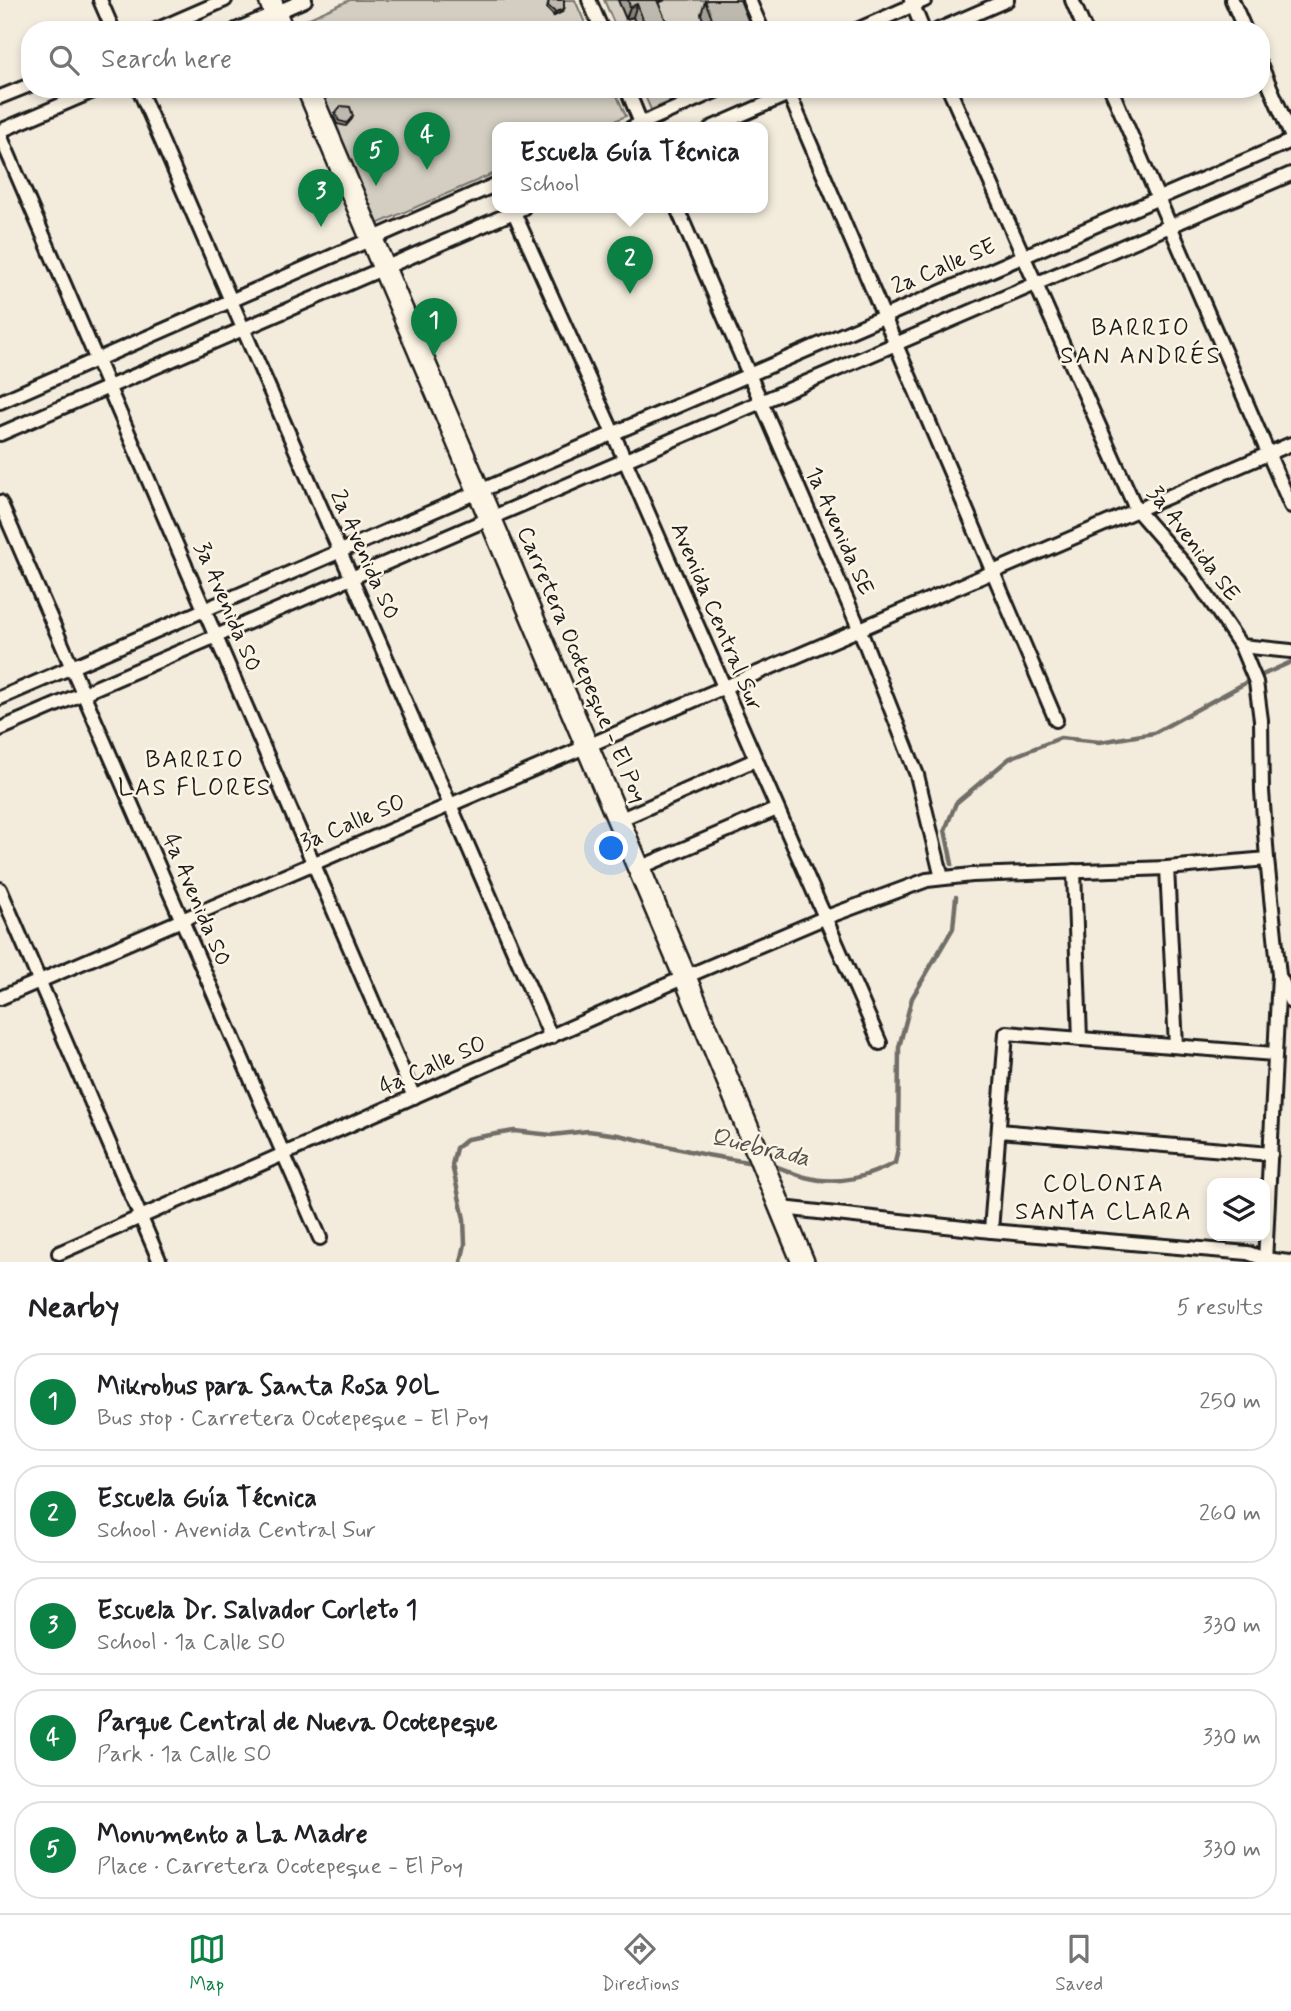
<!DOCTYPE html>
<html lang="en">
<head>
<meta charset="utf-8">
<style>
  :root { --surface:#fff; --page:#f2f2f2; --text:#202124; --muted:#757577; --line:#e0e0e0; --accent:#0b8043 }
  body { margin:0; font-family:Mynerve,sans-serif; background:var(--page); color:var(--text) }
  .controls { position:absolute; right:21px; bottom:21px; display:grid; overflow:hidden; border-radius:14px; box-shadow:0 4px 10px #0003 }
  .controls button { width:63px; height:63px; display:grid; place-items:center; padding:0; border:0; border-bottom:2px solid var(--line); background:var(--surface); color:var(--text); font:35px sans-serif }
  .you { position:absolute; left:612px; top:849px; width:24px; height:24px; margin:-18px; border:5px solid #fff; border-radius:50%; background:#1a73e8; box-shadow:0 0 0 10px #1a73e833 }
  .badge { display:grid; place-items:center; width:46px; height:46px; border-radius:50%; background:var(--accent); color:#fff; font-size:23px; font-weight:700 }
  .pin { position:absolute; translate:-50% -58px; filter:drop-shadow(0 2px 4px #0008) }
  .pin::after { content:''; position:absolute; top:37px; width:24px; height:21px; background:inherit; clip-path:polygon(0 0,100% 0,50% 100%) }
  .popup { position:absolute; left:492px; top:122px; width:276px; height:91px; box-sizing:border-box; display:grid; place-content:center; border-radius:14px; background:var(--surface); filter:drop-shadow(0 2px 5px #0005); font-size:23px; white-space:nowrap; color:var(--muted) }
  .popup b { font-size:26px; color:var(--text) }
  .popup::after { content:''; position:absolute; left:50%; top:100%; margin-left:-14px; border:14px solid transparent; border-top-color:var(--surface) }
  .list { margin:0; padding:0; list-style:none }
  h2 { display:flex; justify-content:space-between; align-items:center; height:91px; margin:0; padding:0 28px; font-size:30px }
  h2 small { font-size:23px; font-weight:400; color:var(--muted) }
  .list li { display:grid; grid-template-columns:46px 1fr auto; gap:21px; align-items:center; box-sizing:border-box; height:98px; margin:0 14px 14px; padding:0 14px; border:2px solid var(--line); border-radius:28px }
  .list b { display:block; font-size:26px; white-space:nowrap }
  .list p { margin:0; font-size:23px; white-space:nowrap; color:var(--muted) }
  .list em { font-size:23px; font-style:normal; color:var(--muted) }
  .icon { flex:none; width:38px; height:38px; fill:none; stroke:currentColor; stroke-width:2; stroke-linecap:round; stroke-linejoin:round }
  .map { position:relative; flex:none; width:1291px; height:1262px; overflow:hidden }
  .search { position:absolute; background:var(--surface); box-shadow:0 4px 10px #0003; left:21px; right:21px; top:21px; height:77px; display:flex; align-items:center; gap:18px; box-sizing:border-box; padding:0 24px; border-radius:28px; color:var(--muted); font-size:26px }
  .sheet { height:651px; background:var(--surface) }
  nav { display:flex; justify-content:space-around; align-items:center; box-sizing:border-box; height:98px; border-top:2px solid var(--line); background:var(--surface); font-size:19px; color:var(--muted) }
  nav a { display:grid; justify-items:center; gap:4px }
  nav .on { color:var(--accent) }
  .map>svg:first-child { display:block }
  .green { fill:#d3cec1; stroke:#78756e; stroke-width:2 }
  .lines { fill:none; stroke-linecap:round; stroke-linejoin:round }
  .stream { stroke:#716e68; stroke-width:4.5 }
  .minor-casing { stroke:#1c1c1c; stroke-width:18 }
  .primary-casing { stroke:#1c1c1c; stroke-width:26 }
  .minor { stroke:#fcf5e5; stroke-width:12 }
  .primary { stroke:#fcf5e5; stroke-width:21 }
  .wall { fill:#a39f96; stroke:#1c1c1c; stroke-width:2 }
  .shaded-wall { fill:#85827a; stroke:#1c1c1c; stroke-width:2 }
  .building { fill:#beb9ae; stroke:#1c1c1c; stroke-width:2 }
  .labels { text-anchor:middle; dominant-baseline:central; stroke-width:5; stroke-linejoin:round; paint-order:stroke }
  .street-label { font-size:23px; fill:#1c1c1c; stroke:#fcf5e5 }
  .neighbourhood-label { font-size:24px; letter-spacing:2px; fill:#1c1c1c; stroke:#fcf5e5 }
  .water-label { font-size:24px; font-style:italic; fill:#55534f; stroke:#fcf5e5 }
</style>
</head>
<body>
<div class="map">
<svg width="1291" height="1262" viewBox="0 0 1291 1262">
  <rect width="100%" height="100%" fill="#f3ecdd"/>
  <filter id="ink" filterUnits="userSpaceOnUse"><feTurbulence type="fractalNoise" baseFrequency=".0143" numOctaves="2"/><feDisplacementMap in="SourceGraphic" scale="14" xChannelSelector="R" yChannelSelector="G"/><feConvolveMatrix kernelMatrix="1 2 1 2 8 2 1 2 1" color-interpolation-filters="sRGB"/></filter>
  <g filter="url(#ink)">
    <g class="green">
      <polygon points="350,0 575,0 588,30 293,30 291,26"/>
      <polygon points="604,0 618,0 626,19 633,17 638,30 617,30"/>
      <polygon points="665,0 712,0 701,14 707,30 660,30 650,6"/>
      <polygon points="318,89 614,89 626,116 599,128 497,128 497,172 377,224"/>
      <polygon points="642,89 662,89 664,93 674,89 699,89 651,110"/>
    </g>
    <g class="lines">
      <g class="stream">
        <polyline points="952,864 945,830 956,803 1010,758 1060,738 1100,742 1154,733 1249,681 1291,662"/>
        <path d="M769 1165C783 1167 792 1174 805 1177 837 1186 867 1177 895 1163L898 1148 899 1047 912 998 953 928 956 897"/>
        <polyline points="461,1262 465,1244 464,1219 452,1165 456,1148 467,1139 514,1131 552,1135 588,1131 618,1135 707,1155 753,1163"/>
      </g>
      <defs>
        <g id="minor">
          <polyline points="100,0 113,30"/>
          <polyline points="589,0 602,30"/>
          <polyline points="749,0 762,30"/>
          <polyline points="911,0 923,30"/>
          <polyline points="1072,0 1085,30"/>
          <polyline points="1232,0 1245,30"/>
          <polyline points="156,30 225,0"/>
          <polyline points="236,30 305,0"/>
          <polyline points="857,30 925,0"/>
          <polyline points="938,30 1007,0"/>
          <polyline points="1261,66 1291,135"/>
          <polyline points="139,89 551,1037"/>
          <polyline points="627,89 643,128"/>
          <polyline points="787,89 1056,720"/>
          <polyline points="949,89 1136,509 1191,572 1241,646 1256,682 1261,720 1262,791 1267,859 1279,975 1265,1262"/>
          <polyline points="1111,89 1291,506"/>
          <polyline points="0,97 30,85"/>
          <polyline points="631,128 720,89"/>
          <polyline points="711,128 800,89"/>
          <polyline points="0,131 98,89"/>
          <polyline points="0,135 414,1097"/>
          <polyline points="512,208 613,433 880,1043"/>
          <polyline points="677,208 859,628 917,775 942,878"/>
          <polyline points="0,402 497,184"/>
          <polyline points="0,434 523,208"/>
          <polyline points="0,502 320,1238"/>
          <polyline points="1241,646 1291,651"/>
          <polyline points="0,698 1291,141"/>
          <polyline points="0,729 1291,174"/>
          <polyline points="619,820 755,760"/>
          <polyline points="639,868 777,809"/>
          <polyline points="1167,868 1176,1046"/>
          <polyline points="1074,871 1080,1039"/>
          <polyline points="0,889 160,1262"/>
          <polyline points="1281,979 1291,1002"/>
          <polyline points="0,998 1291,444"/>
          <polyline points="999,1131 1271,1154"/>
          <polyline points="782,1208 991,1231 1248,1253 1265,1259 1289,1262"/>
          <polyline points="991,1231 1006,1033 1274,1054"/>
          <polyline points="59,1253 685,977 824,918 927,880 972,875 1167,868 1267,859"/>
        </g>
        <g id="primary">
          <polyline points="270,0 282,30"/>
          <polyline points="308,89 685,977 803,1262"/>
        </g>
      </defs>
      <use href="#minor" class="minor-casing"/>
      <use href="#primary" class="primary-casing"/>
      <use href="#minor" class="minor"/>
      <use href="#primary" class="primary"/>
    </g>
    <g class="wall">
      <polygon points="549,0 562,12 554,16 547,9"/>
      <polygon points="618,0 665,0 658,3 670,30 638,30 633,17 626,19"/>
      <polygon points="705,1 752,30 707,30 701,14"/>
      <polygon points="335,113 353,116 352,119 346,126 337,124 334,117"/>
      <polygon points="365,163 377,168 373,174 367,172 364,166"/>
    </g>
    <g class="shaded-wall">
      <polygon points="637,4 633,17 626,19 630,7"/>
      <polygon points="564,9 562,12 554,16 555,12"/>
      <polygon points="729,23 727,30 715,30 716,28"/>
      <polygon points="665,89 674,89 663,94"/>
    </g>
    <g class="building">
      <polygon points="549,0 564,0 564,9 555,12 548,6"/>
      <polygon points="628,0 657,0 670,30 647,30 637,4 630,7"/>
      <polygon points="709,0 740,0 752,30 732,30 729,23 716,28 705,1"/>
      <polygon points="341,106 350,107 353,116 347,123 339,121 335,113"/>
      <polygon points="369,158 376,159 379,165 374,171 368,169 365,163"/>
    </g>
  </g>
  <g class="labels">
    <g class="street-label">
      <text transform="translate(944 267) rotate(-23)">2a Calle SE</text>
      <text transform="translate(839 531) rotate(66)">1a Avenida SE</text>
      <text transform="translate(1193 544) rotate(53)">3a Avenida SE</text>
      <text transform="translate(364 555) rotate(66)">2a Avenida SO</text>
      <text transform="translate(227 607) rotate(67)">3a Avenida SO</text>
      <text transform="translate(716 617) rotate(67)">Avenida Central Sur</text>
      <text transform="translate(581 665) rotate(67)">Carretera Ocotepeque - El Poy</text>
      <text transform="translate(353 823) rotate(-23)">3a Calle SO</text>
      <text transform="translate(196 900) rotate(67)">4a Avenida SO</text>
      <text transform="translate(433 1066) rotate(-24)">4a Calle SO</text>
    </g>
    <g class="neighbourhood-label">
      <text x="1141" y="328">BARRIO<tspan x="1141" dy="28">SAN ANDRÉS</tspan></text>
      <text x="195" y="760">BARRIO<tspan x="195" dy="28">LAS FLORES</tspan></text>
      <text x="1104" y="1184">COLONIA<tspan x="1104" dy="28">SANTA CLARA</tspan></text>
    </g>
    <g class="water-label">
      <text transform="translate(760 1148) rotate(13)">Quebrada</text>
    </g>
  </g>
</svg>
<div class="controls">
<button><svg class="icon" aria-label="layers" viewBox="0 0 24 24"><path d="M12 4l9 5-9 5-9-5zM3 14l9 5 9-5"/></svg></button>
</div>
<div class="you"></div>
<div class="pin badge" style="left:434px;top:356px">1</div>
<div class="pin badge" style="left:630px;top:294px">2</div>
<div class="popup"><b>Escuela Guía Técnica</b>School</div>
<div class="pin badge" style="left:321px;top:227px">3</div>
<div class="pin badge" style="left:427px;top:170px">4</div>
<div class="pin badge" style="left:376px;top:186px">5</div>
<div class="search"><svg class="icon" aria-label="search" viewBox="0 0 24 24"><circle cx="10" cy="10" r="6"/><path d="M15 15l6 6"/></svg>Search here</div>
</div>
<section class="sheet">
<h2>Nearby<small>5 results</small></h2>
<ul class="list">
<li><span class="badge">1</span><div><b>Mikrobus para Santa Rosa 90L</b><p>Bus stop · Carretera Ocotepeque - El Poy</p></div><em>250 m</em></li>
<li><span class="badge">2</span><div><b>Escuela Guía Técnica</b><p>School · Avenida Central Sur</p></div><em>260 m</em></li>
<li><span class="badge">3</span><div><b>Escuela Dr. Salvador Corleto 1</b><p>School · 1a Calle SO</p></div><em>330 m</em></li>
<li><span class="badge">4</span><div><b>Parque Central de Nueva Ocotepeque</b><p>Park · 1a Calle SO</p></div><em>330 m</em></li>
<li><span class="badge">5</span><div><b>Monumento a La Madre</b><p>Place · Carretera Ocotepeque - El Poy</p></div><em>330 m</em></li>
</ul>
</section>
<nav>
<a class="on"><svg class="icon" aria-label="map" viewBox="0 0 24 24"><path d="M3 6l6-2 6 2 6-2v14l-6 2-6-2-6 2zM9 4v14M15 6v14"/></svg>Map</a>
<a><svg class="icon" aria-label="directions" viewBox="0 0 24 24"><path d="M12 3l9 9-9 9-9-9zM9 14v-3h6M13 9l2 2-2 2"/></svg>Directions</a>
<a><svg class="icon" aria-label="saved" viewBox="0 0 24 24"><path d="M7 4h10v16l-5-4-5 4z"/></svg>Saved</a>
</nav>
</body>
</html>
